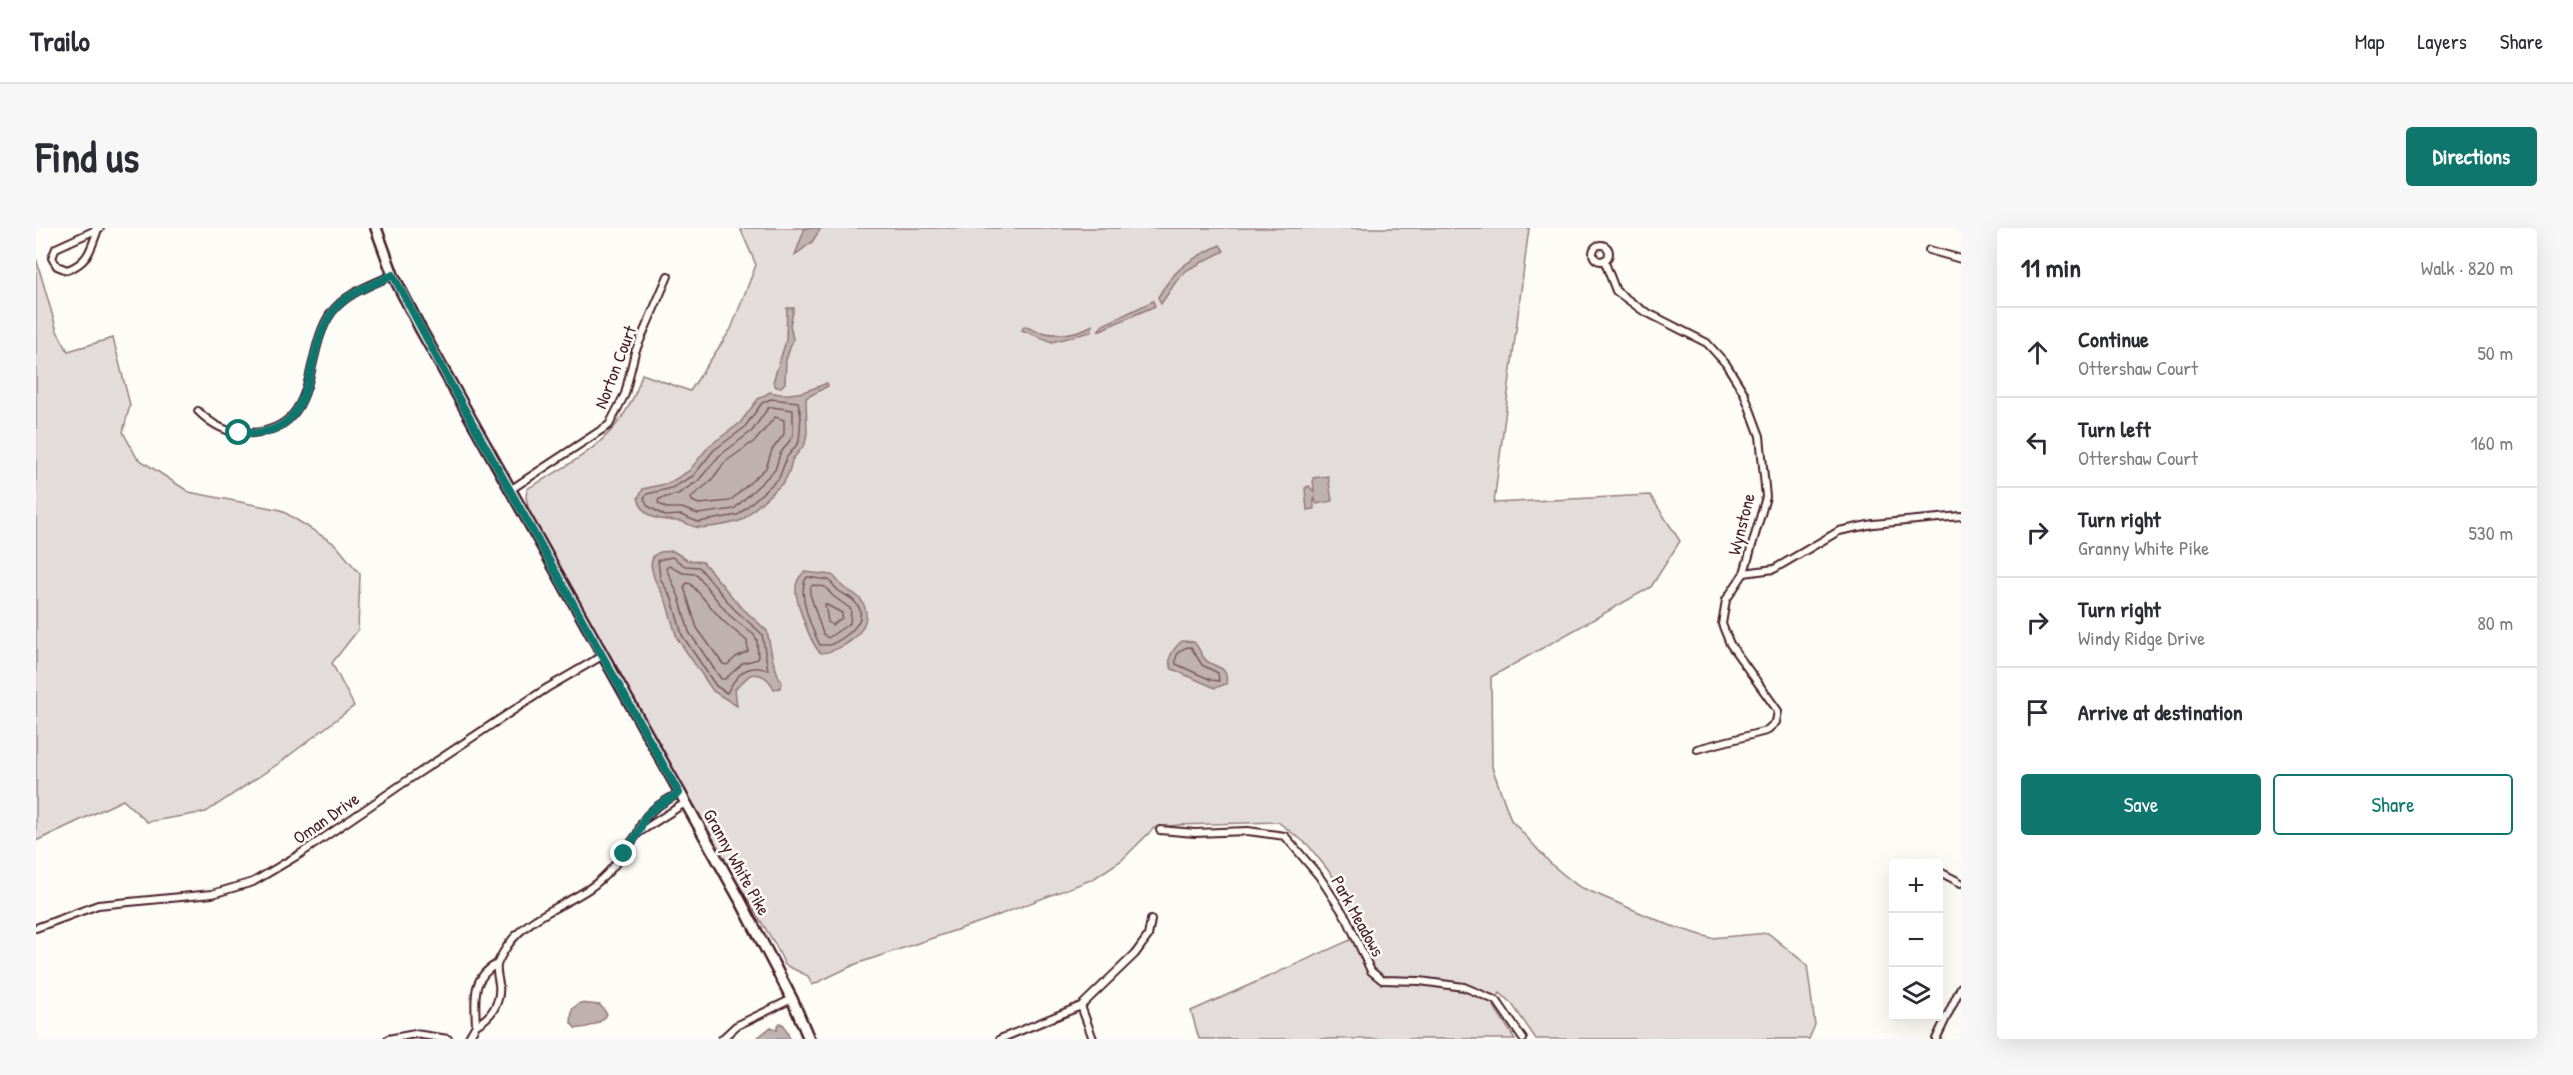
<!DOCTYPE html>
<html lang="en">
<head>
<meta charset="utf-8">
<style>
  :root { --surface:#fff; --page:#f7f7f7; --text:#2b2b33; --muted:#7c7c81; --line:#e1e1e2; --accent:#0f766e }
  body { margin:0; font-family:"Patrick Hand",sans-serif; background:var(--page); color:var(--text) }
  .controls { position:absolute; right:18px; bottom:18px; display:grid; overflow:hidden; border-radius:6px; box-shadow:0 6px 24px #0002 }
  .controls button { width:54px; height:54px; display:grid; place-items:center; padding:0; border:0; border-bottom:2px solid var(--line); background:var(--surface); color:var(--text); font:30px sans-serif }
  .stop { position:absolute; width:18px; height:18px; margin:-14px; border:4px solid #0f766e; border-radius:50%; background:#fff }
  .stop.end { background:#0f766e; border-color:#fff; box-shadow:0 2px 6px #0008 }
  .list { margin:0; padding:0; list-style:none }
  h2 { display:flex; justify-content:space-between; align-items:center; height:78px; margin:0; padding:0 24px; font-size:26px }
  h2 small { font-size:20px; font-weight:400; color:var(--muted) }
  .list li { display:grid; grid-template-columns:39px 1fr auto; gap:18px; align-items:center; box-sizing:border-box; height:90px; padding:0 24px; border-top:2px solid var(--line) }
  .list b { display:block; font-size:22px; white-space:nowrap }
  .list p { margin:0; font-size:20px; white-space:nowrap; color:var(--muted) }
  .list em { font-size:20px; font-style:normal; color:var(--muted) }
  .actions { display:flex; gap:12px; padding:18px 24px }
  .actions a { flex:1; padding:14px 0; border:2px solid var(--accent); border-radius:6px; text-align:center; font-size:21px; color:var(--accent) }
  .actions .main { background:var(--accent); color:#fff }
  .icon { flex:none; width:33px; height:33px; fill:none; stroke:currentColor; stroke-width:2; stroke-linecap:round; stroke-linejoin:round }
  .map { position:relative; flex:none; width:1925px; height:811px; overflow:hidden; border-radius:6px }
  header { display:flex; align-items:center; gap:36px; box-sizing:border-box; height:84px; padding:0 30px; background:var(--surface); border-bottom:2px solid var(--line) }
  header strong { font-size:28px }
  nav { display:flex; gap:33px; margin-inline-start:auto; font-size:21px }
  .intro { display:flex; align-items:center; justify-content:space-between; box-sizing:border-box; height:144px; padding:0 36px }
  h1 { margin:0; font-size:42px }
  .button { padding:15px 27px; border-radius:6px; background:var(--accent); color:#fff; font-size:21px; font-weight:700 }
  main { display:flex; gap:36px; padding:0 36px }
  aside { flex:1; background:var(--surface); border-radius:6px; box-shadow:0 6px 24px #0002 }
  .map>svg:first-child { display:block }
  .green { fill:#e3dcda; stroke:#967e82; stroke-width:1.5 }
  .water { fill:#c0b1b1; stroke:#91777b; stroke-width:1.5 }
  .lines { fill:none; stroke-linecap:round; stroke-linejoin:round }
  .shore { stroke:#795961; stroke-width:1.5 }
  .street-casing { stroke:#4a1f2b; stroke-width:10 }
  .secondary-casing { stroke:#4a1f2b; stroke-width:14 }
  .street { stroke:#fdfcf7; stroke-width:6 }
  .secondary { stroke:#fdfcf7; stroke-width:9 }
  .route { stroke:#0f766e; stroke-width:8 }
  .labels { text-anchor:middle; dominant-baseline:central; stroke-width:5; stroke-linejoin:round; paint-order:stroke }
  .street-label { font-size:18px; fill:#4a1f2b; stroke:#fdfcf7 }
</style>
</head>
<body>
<header>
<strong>Trailo</strong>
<nav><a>Map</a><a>Layers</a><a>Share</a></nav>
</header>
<div class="intro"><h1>Find us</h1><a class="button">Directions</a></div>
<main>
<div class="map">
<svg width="1925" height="811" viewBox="0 0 1925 811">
  <rect width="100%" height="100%" fill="#fdfcf7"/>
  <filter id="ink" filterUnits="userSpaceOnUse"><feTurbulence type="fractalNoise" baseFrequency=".0167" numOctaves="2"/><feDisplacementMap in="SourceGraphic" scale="12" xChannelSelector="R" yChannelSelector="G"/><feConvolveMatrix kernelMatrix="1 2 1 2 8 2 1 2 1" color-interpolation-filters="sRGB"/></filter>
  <g filter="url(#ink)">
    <g class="green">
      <path d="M704 0H1493L1458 275 1614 267 1644 313 1615 359 1455 449 1456 539 1475 592 1516 637 1542 658 1633 697 1675 710 1732 705 1771 737 1779 797 1773 811H1500L1476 776 1464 765 1457 777 1479 811H1163L1155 783 1328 706 1303 656 1272 617 1242 594 1142 597 1118 600 1086 632 1057 651 950 692 820 736 776 757 772 748 749 737 739 716 668 600 494 288 490 269 491 261C543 231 589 208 606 146L654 163 695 101 720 37Z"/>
      <polygon points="0,30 21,103 32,123 77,110 94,177 87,204 101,230 153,264 245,282 299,316 324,346 322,402 296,435 318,478 242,536 170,584 111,594 87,572 0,613"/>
    </g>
    <g class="water">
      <polygon points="769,0 785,0 776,14 759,27"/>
      <path d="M1184 17 1188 23 1151 42 1141 52 1125 76 1122 69C1139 40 1154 31 1184 17Z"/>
      <polygon points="1117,73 1119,78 1062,103 1067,97"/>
      <polygon points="751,80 758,80 754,97 757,111 750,132 749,155 745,159 740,159 737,154 750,113"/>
      <path d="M1057 97 1055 104 1016 114 986 102 988 98C1010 109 1035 109 1057 97Z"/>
      <path d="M791 155 792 158 770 170 771 205 769 216 756 232 753 244 748 254 706 292C697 296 668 301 660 299 654 298 648 293 642 293 623 292 608 291 602 270L607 261 633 255 653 243 673 218 704 195 722 171 734 164C756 170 771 163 791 155Z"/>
      <polygon points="1292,248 1296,273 1281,276 1278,269 1278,281 1271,282 1269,260 1273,258 1278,264 1277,250"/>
      <path d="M637 323 651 332 667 334 703 377 731 403 737 433 745 455 744 460 738 461C733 451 726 444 714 447L699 461 701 478 677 463 641 410 630 373 618 350 615 337 617 328 624 324Z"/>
      <path d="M768 344 796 347C800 350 802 353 805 357 812 364 822 365 827 375 840 400 808 423 785 425 775 418 759 372 760 360 760 353 764 348 768 344Z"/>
      <path d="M1146 413 1158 414C1163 419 1164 425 1168 430 1175 441 1194 435 1190 456L1179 460 1136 441C1129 430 1138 420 1146 413Z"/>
      <path d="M544 775 564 777 571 786C565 796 551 801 539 800L535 795 536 781Z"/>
      <polygon points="744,795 748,797 754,811 720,811 735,799 741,802 741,798"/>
    </g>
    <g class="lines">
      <g class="shore">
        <polygon points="735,171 762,174 765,188 763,214 751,229 743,250 702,287 662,294 645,287 629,288 612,278 608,270 611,266 636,260 657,248 678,222 708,200 726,175"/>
        <polygon points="736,179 757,182 757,208 744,226 739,242 698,281 662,286 646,280 630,280 622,275 623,271 642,266 662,253 683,228 716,203 732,180"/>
        <polygon points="739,189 748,192 748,206 736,222 730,240 694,273 663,276 656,273 655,269 674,254 689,234 720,212"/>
        <path d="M636 329 649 338 663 339 698 381 726 406 732 442C727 441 722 439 717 440 705 441 696 455 691 465L680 458 646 407 636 371 624 350 622 332Z"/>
        <polygon points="633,338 647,345 660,346 693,387 718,407 721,412 722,431 707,435 689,451 685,451 653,404 643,369 630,340"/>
        <path d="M771 349 793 352C797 356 799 360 803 363 808 367 814 368 819 374 836 392 809 410 794 417H784C776 402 760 363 771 349Z"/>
        <polygon points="651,355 655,356 687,393 711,413 712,423 700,429 691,437 687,436 661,400 648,359"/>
        <polygon points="777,357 789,359 797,368 815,381 814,395 792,410 787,406 774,366 774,360"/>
        <polygon points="789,376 806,385 806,390 796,397 792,394"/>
        <path d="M1155 419 1166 437 1182 445 1183 453 1175 452 1140 436C1138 426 1146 419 1155 419Z"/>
      </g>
      <defs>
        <g id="street">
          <path d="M62 1C55 21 52 35 31 42L21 38 16 30 20 20 64 0"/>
          <circle cx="1565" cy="25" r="8"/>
          <polyline points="1893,22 1925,31"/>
          <polyline points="1568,32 1580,63 1606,82 1671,115 1690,136 1708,165 1724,208 1730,269 1708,345 1690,372 1686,396 1694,416 1742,483 1740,494 1730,503 1661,521"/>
          <path d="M162 183C176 197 194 207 215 205 286 201 266 126 295 85 310 65 335 57 357 47"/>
          <polyline points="474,262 573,197 589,166 599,124 632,48"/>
          <polyline points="1708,345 1738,341 1803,303 1837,296 1925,288"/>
          <path d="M643 565C626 575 607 584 602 605L649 575"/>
          <polyline points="1124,602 1159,605 1212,603 1249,608 1283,648 1311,691 1335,743 1346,752 1384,753 1428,759 1461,773 1487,811"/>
          <polyline points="1875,635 1879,636"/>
          <polyline points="1902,643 1925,655"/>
          <polyline points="0,700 62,677 176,666 217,654 264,626 369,554 511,460 566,428"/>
          <path d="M461 736C435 750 439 771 440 797 456 789 465 774 463 756 462 750 460 743 461 737 463 731 468 723 472 717 493 688 526 679 554 660 576 645 587 625 602 605"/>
          <polyline points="1045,778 1057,811"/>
          <polyline points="352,811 379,806 412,811"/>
          <polyline points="432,811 440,797"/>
          <polyline points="686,811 700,798 756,771"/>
          <polyline points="964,811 1045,778 1099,726 1112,708 1115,692"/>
          <polyline points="1900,811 1925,759"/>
        </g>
        <polyline id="secondary" points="340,0 357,47 384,100 703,670 756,771 773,811"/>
      </defs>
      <use href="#street" class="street-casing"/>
      <use href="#secondary" class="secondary-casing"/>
      <use href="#street" class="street"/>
      <use href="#secondary" class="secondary"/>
    </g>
  </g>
  <g class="lines" filter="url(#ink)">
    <path class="route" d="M203 205C286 212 265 129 295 86 309 65 335 58 357 47L418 162 643 565 620 579 610 588 602 605 588 626"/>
  </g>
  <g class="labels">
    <g class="street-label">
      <text transform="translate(579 139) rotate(-69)">Norton Court</text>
      <text transform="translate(1705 296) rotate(-76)">Wynstone</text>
      <text transform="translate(290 590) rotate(-35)">Oman Drive</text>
      <text transform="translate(701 634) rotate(61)">Granny White Pike</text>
      <text transform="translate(1322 688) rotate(61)">Park Meadows</text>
    </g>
  </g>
</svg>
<div class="controls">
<button>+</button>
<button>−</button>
<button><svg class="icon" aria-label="layers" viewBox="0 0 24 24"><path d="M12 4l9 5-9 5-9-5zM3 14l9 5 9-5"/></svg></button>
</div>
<div class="stop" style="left:203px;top:205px"></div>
<div class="stop end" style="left:588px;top:626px"></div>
</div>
<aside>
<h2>11 min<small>Walk · 820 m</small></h2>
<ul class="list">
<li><svg class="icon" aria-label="ahead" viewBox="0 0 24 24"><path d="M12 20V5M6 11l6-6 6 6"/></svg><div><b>Continue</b><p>Ottershaw Court</p></div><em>50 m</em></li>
<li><svg class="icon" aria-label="left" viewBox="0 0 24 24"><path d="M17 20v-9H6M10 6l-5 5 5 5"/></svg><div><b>Turn left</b><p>Ottershaw Court</p></div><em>160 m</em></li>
<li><svg class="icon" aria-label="right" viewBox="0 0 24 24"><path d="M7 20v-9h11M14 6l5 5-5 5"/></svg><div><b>Turn right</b><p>Granny White Pike</p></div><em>530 m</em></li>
<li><svg class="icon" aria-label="right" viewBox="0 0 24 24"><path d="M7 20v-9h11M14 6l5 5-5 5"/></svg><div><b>Turn right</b><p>Windy Ridge Drive</p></div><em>80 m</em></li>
<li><svg class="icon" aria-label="arrive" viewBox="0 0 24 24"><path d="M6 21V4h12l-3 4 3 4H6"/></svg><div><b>Arrive at destination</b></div></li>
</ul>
<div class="actions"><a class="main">Save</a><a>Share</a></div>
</aside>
</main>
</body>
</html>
